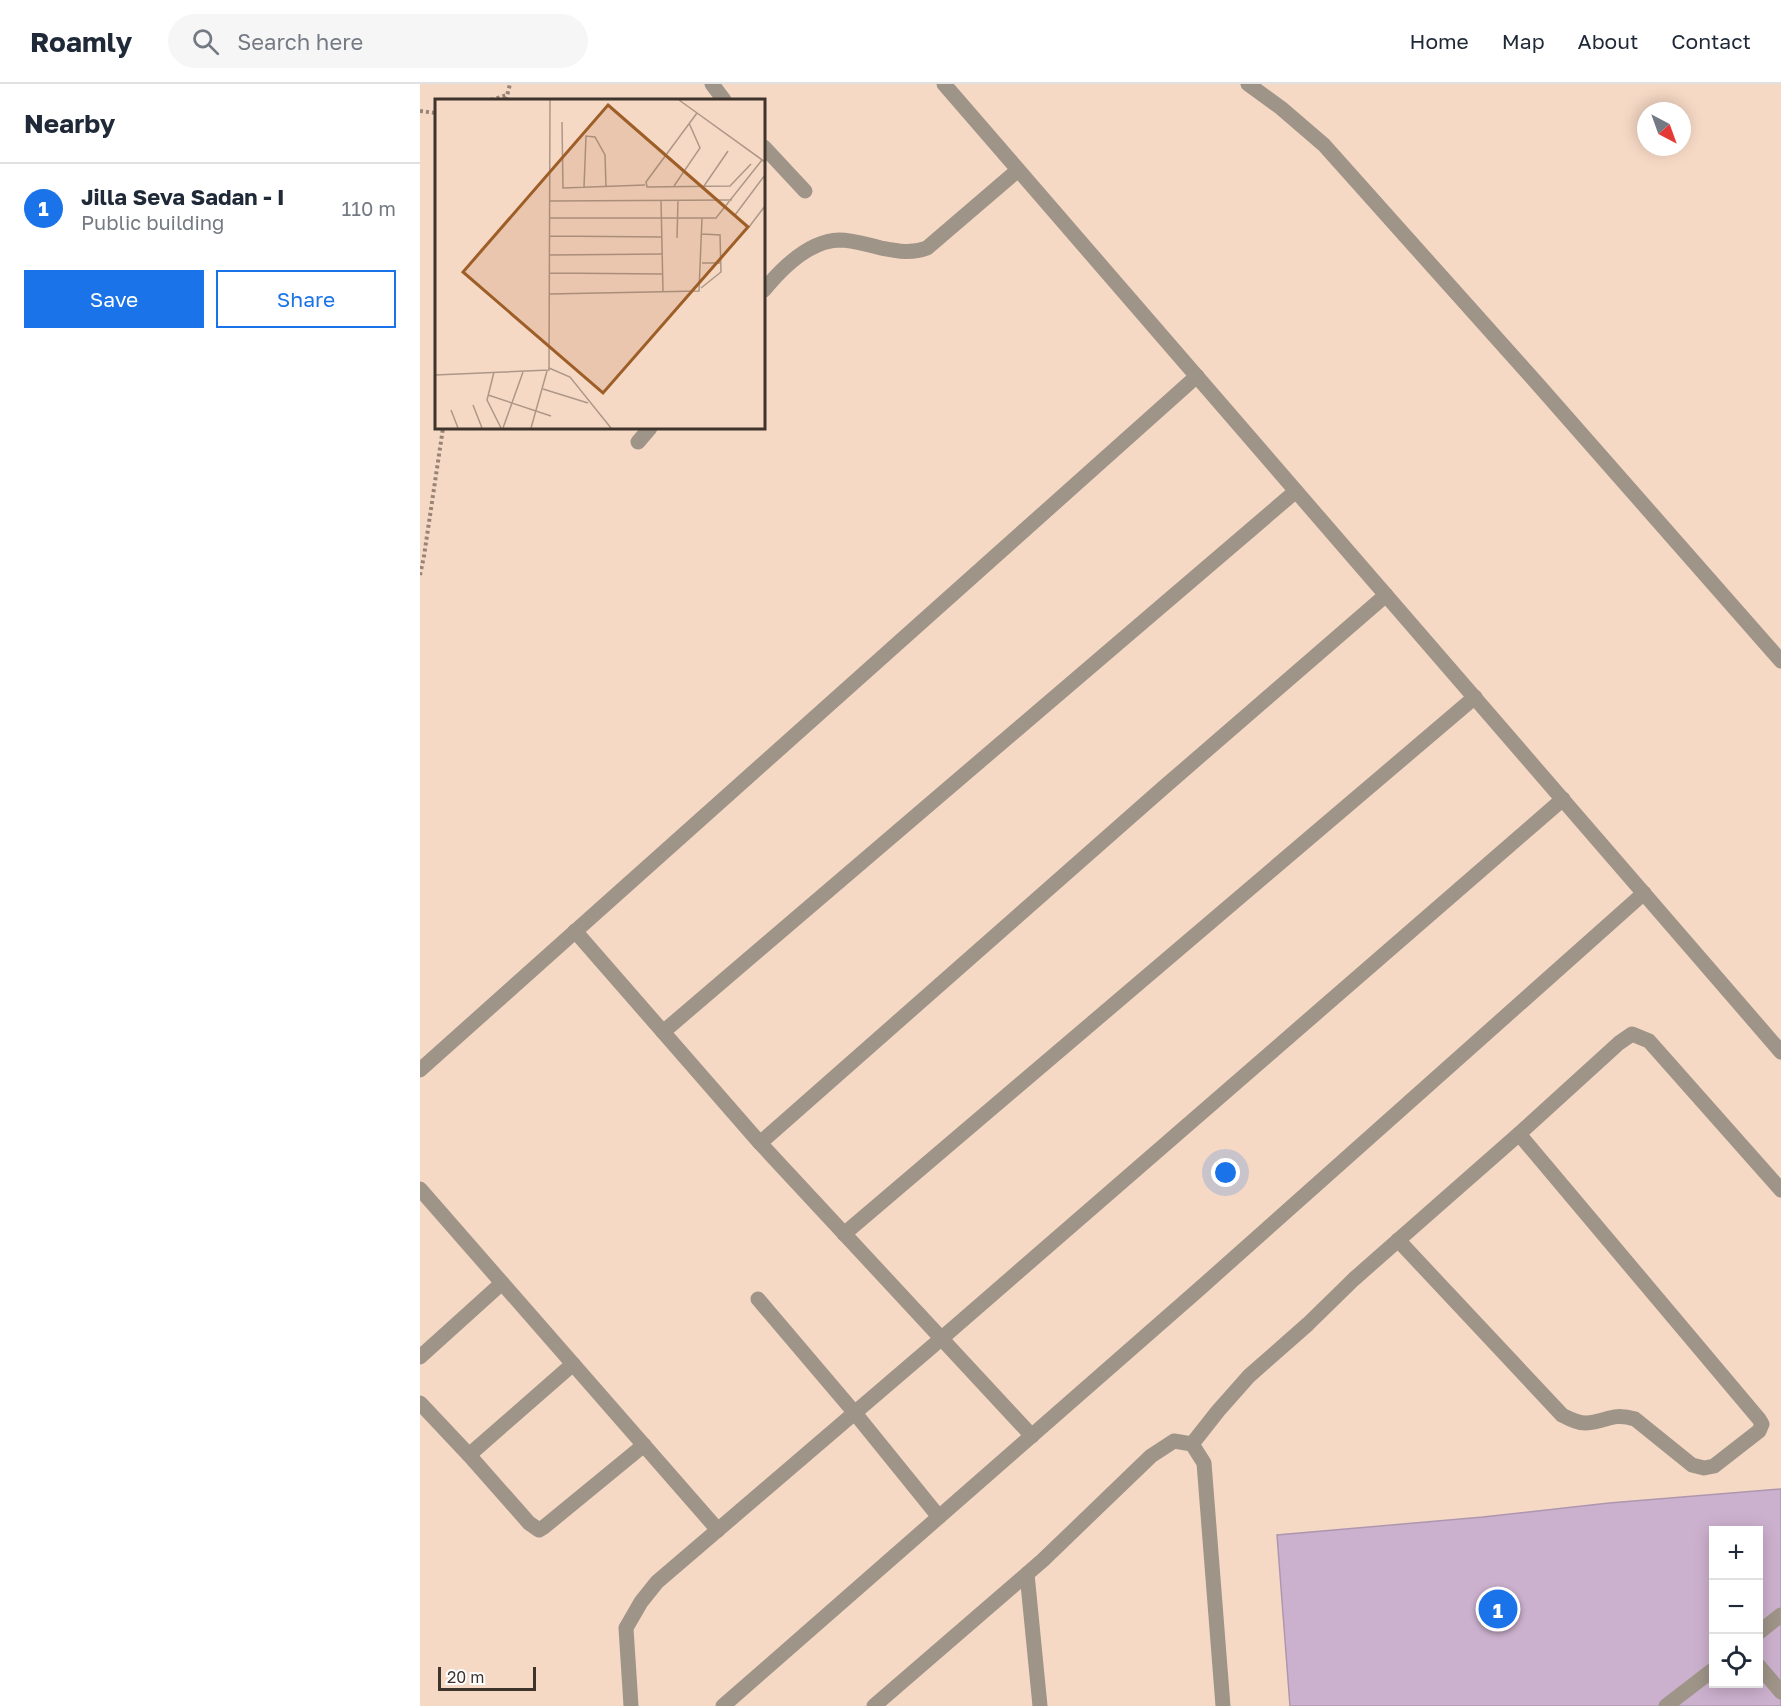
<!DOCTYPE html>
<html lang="en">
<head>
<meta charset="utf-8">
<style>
  :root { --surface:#fff; --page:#f6f6f7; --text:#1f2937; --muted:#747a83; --line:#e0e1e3; --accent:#1a73e8 }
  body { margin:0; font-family:"Golos Text",sans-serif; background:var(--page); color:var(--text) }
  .controls { position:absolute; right:18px; bottom:18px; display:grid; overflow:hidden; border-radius:0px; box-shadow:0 3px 15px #0003 }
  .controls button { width:54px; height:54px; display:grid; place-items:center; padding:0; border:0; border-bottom:2px solid var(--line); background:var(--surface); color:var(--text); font:30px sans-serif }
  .compass { position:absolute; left:1217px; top:18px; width:54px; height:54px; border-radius:50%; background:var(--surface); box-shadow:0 3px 15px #0003; rotate:139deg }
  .scale { position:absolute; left:18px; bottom:15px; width:98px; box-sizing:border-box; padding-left:6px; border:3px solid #3f342c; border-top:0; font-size:16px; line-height:21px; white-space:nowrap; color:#3f342c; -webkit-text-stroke:4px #fff; paint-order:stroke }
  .you { position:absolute; left:806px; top:1089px; width:21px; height:21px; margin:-15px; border:4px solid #fff; border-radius:50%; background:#1a73e8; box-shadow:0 0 0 9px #1a73e833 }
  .badge { display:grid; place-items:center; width:39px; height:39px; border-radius:50%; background:var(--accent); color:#fff; font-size:20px; font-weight:700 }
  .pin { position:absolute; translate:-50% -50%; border:3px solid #fff; box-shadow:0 2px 6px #0006 }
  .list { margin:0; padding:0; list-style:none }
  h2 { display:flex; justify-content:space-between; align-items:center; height:78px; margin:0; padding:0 24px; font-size:26px }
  h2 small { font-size:20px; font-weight:400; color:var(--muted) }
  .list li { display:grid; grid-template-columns:39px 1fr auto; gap:18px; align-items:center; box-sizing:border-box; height:90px; padding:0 24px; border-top:2px solid var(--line) }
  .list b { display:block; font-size:22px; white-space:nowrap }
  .list p { margin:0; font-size:20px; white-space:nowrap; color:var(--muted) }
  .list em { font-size:20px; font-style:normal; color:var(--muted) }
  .actions { display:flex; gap:12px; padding:18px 24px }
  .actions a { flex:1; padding:14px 0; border:2px solid var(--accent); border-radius:0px; text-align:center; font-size:21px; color:var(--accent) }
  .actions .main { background:var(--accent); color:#fff }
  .icon { flex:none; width:33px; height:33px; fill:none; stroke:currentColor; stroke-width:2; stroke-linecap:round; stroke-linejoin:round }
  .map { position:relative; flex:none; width:1361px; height:1622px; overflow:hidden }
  header { display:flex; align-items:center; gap:36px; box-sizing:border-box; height:84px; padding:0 30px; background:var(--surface); border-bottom:2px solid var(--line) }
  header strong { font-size:28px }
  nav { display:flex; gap:33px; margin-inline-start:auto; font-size:21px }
  .search { width:420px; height:54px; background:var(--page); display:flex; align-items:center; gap:15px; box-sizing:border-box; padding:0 21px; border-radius:33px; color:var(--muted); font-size:22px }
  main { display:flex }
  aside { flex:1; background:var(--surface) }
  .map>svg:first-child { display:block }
  .building { fill:#ccb1ce; stroke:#ad97af; stroke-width:1.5; fill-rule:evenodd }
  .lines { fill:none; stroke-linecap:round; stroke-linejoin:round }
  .path { stroke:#988476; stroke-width:4; stroke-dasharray:3 3; stroke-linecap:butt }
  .lane { stroke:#9f9488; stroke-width:15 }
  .street { stroke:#9f9488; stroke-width:15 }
  .inset-road { fill:none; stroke:#ad9788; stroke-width:1.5 }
  .view { fill:#9e5e28; fill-opacity:0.15; stroke:#9e5e28; stroke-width:3 }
  .inset-edge { fill:none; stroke:#3f342c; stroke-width:3 }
</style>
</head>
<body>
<header>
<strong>Roamly</strong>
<div class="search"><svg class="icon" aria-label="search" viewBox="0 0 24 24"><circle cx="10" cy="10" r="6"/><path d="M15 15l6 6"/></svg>Search here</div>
<nav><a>Home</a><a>Map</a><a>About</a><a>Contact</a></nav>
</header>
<main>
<aside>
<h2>Nearby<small></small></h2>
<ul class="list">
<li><span class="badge">1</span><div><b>Jilla Seva Sadan - I</b><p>Public building</p></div><em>110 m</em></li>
</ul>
<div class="actions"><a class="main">Save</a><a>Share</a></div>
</aside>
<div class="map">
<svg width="1361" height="1622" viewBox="0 0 1361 1622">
  <rect width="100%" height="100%" fill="#f6d9c5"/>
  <path class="building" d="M1361 1405V1622H870L857 1451 1063 1433 1189 1419ZM1294 1446H1338V1600H1294Z"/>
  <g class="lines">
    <g class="path">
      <polyline points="71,16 87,11"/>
      <polyline points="86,16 90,0"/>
      <polyline points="0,27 16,29"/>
      <polyline points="0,491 4,472 23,344"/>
    </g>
    <g class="lane">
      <polyline points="292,0 304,16"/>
      <polyline points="828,0 861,24 904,61 1122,305 1361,577"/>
      <polyline points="344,63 385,107"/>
      <path d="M344 206C362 184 389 157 419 156 433 156 448 161 461 164 477 167 491 170 507 164L598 86"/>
      <polyline points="218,358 230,344"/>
      <polyline points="1338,1549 1361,1531"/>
      <polyline points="1338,1581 1361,1608"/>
      <polyline points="1246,1622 1294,1585"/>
    </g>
    <g class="street">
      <polyline points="524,0 1361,968"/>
      <polyline points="155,847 340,1059 612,1352"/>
      <polyline points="243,948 876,407"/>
      <polyline points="0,986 777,292"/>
      <polyline points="340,1059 743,704 966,511"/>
      <polyline points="0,1105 298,1446"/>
      <polyline points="424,1150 1055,613"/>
      <path d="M978 1156 1142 1331C1150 1335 1157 1339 1166 1339 1187 1338 1191 1328 1215 1335L1272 1381 1284 1384 1294 1382 1339 1347 1342 1340 1339 1335 1099 1050"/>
      <polyline points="338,1215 434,1328 519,1433"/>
      <polyline points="0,1273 82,1199"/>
      <polyline points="0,1319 49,1371 109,1439 119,1446 124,1443 224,1361"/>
      <polyline points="772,1360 798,1327 829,1292 888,1240 934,1195 1099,1050 1199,959 1212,950 1229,957 1361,1106"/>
      <polyline points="49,1371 153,1280"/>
      <polyline points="607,1490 620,1622"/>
      <polyline points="211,1622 206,1544 221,1518 237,1498 522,1254 1143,715"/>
      <polyline points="303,1622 777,1207 1224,809"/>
      <polyline points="454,1622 623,1476 731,1372 754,1357 772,1360 784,1379 803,1622"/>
    </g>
  </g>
  <g transform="translate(15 15)">
    <rect width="330" height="330" fill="#f6d9c5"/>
    <path class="inset-road" d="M244 1 330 63M262 14 211 83 212 88 295 87 316 65M127 23 128 89 210 86M239 87 265 49 254 24M269 87 293 52M149 88 151 37 160 38 170 56 171 88M226 101 228 193M115 102 297 101M300 116 330 76M115 119H281L327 61M314 128 330 107M115 137 227 138M242 139 243 101M115 156 228 155M267 164H286M115 174 228 175M266 189 286 173 285 136 267 135M114 195 264 192 267 119M114 269 135 278 176 329M59 273 52 301 66 329M0 276 114 271 115 1M108 290 153 304M53 296 116 317M38 306 47 329M16 311 23 329M68 329 88 273M96 329 112 272"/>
    <path class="view" d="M173 6 313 128 168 294 28 173Z"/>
    <rect width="330" height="330" class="inset-edge"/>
  </g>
</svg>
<div class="controls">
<button>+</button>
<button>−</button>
<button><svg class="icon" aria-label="locate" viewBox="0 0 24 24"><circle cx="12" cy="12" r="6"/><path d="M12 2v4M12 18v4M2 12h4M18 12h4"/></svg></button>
</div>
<svg class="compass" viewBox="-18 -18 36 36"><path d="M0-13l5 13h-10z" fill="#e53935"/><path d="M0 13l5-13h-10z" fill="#747a83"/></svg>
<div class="scale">20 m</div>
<div class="you"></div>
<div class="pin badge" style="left:1078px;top:1525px">1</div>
</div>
</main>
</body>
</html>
